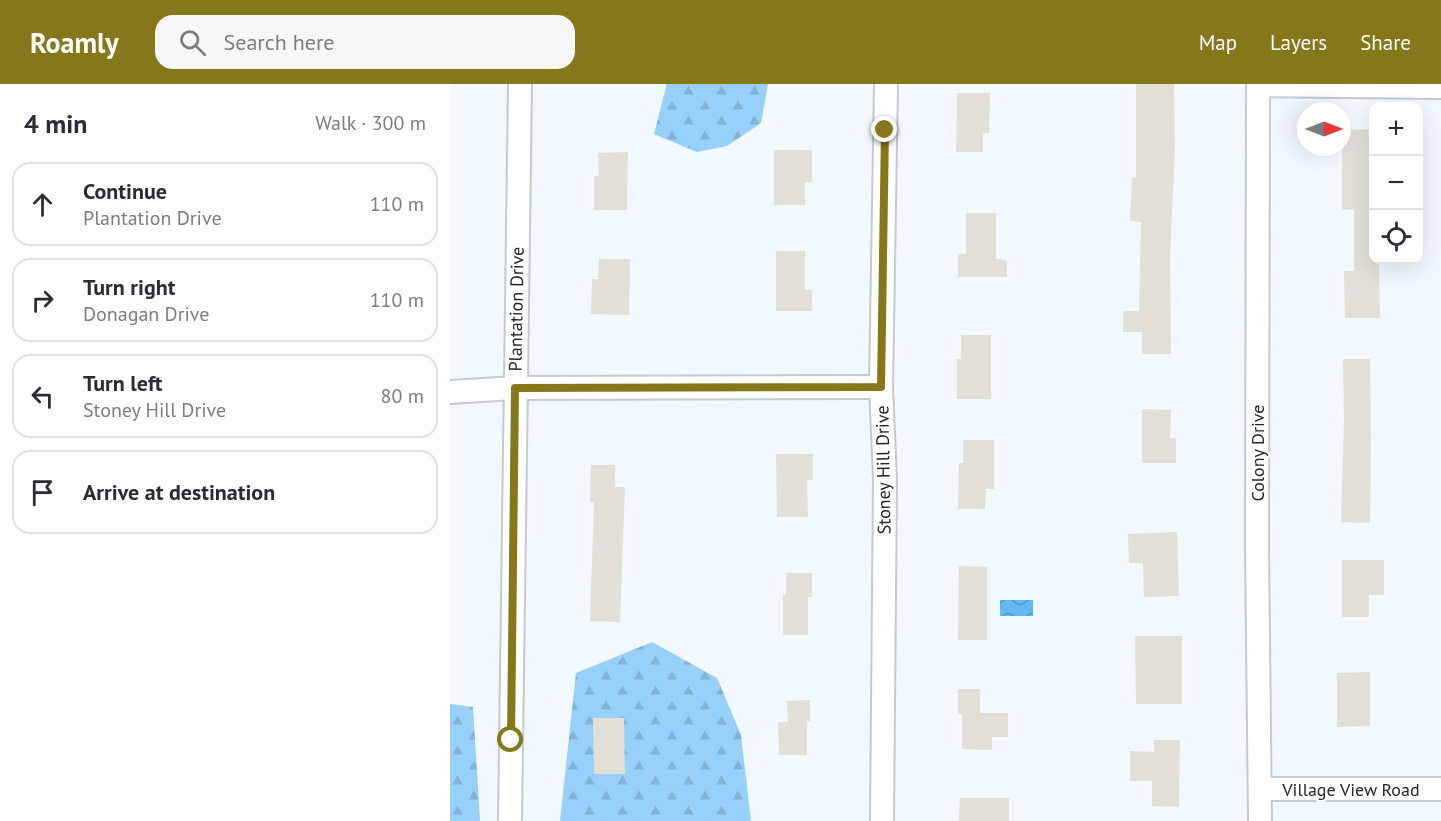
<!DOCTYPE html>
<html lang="en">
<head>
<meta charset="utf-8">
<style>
  :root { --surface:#fff; --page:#f7f7f7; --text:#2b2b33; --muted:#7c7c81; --line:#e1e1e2; --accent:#86771b }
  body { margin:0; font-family:"PT Sans",sans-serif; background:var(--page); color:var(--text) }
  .controls { position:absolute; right:18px; top:18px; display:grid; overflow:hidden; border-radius:12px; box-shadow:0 6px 24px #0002 }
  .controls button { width:54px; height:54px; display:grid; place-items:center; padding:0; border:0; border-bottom:2px solid var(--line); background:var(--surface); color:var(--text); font:30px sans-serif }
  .compass { position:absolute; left:847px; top:18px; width:54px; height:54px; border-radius:50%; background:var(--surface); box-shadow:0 6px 24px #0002; rotate:90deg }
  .stop { position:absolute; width:18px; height:18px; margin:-14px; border:4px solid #86771b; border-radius:50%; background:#fff }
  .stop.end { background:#86771b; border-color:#fff; box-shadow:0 2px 6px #0008 }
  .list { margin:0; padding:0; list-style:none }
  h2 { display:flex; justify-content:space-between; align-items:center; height:78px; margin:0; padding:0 24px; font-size:26px }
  h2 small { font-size:20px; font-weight:400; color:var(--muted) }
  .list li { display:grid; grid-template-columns:39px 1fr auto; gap:18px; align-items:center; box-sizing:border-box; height:84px; margin:0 12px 12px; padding:0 12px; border:2px solid var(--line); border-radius:18px }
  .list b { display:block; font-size:22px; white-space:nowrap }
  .list p { margin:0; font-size:20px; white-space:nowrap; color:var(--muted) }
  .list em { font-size:20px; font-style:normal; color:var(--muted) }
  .icon { flex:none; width:33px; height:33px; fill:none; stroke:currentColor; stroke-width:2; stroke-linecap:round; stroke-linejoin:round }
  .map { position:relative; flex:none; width:991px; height:737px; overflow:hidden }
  header { display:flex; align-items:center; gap:36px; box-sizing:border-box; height:84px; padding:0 30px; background:var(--accent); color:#fff }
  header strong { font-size:28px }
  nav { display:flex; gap:33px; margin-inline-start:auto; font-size:21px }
  .search { width:420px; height:54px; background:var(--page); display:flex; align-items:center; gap:15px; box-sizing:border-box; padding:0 21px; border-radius:18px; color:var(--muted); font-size:22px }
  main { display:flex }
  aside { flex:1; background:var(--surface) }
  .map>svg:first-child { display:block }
  .forest { fill:url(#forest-firs) }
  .water { fill:url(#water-waves) }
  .building { fill:#e1dfd6 }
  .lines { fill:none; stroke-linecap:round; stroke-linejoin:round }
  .minor-casing { stroke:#c3cbd1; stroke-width:26 }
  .minor { stroke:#fff; stroke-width:22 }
  .route { stroke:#86771b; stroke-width:8 }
  .labels { text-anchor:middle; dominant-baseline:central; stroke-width:5; stroke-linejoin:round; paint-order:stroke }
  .street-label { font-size:18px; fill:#222628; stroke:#fff }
</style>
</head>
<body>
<header>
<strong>Roamly</strong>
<div class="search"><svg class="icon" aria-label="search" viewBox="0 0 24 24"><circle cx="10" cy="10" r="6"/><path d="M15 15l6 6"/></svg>Search here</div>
<nav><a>Map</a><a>Layers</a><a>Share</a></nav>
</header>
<main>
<aside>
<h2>4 min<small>Walk · 300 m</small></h2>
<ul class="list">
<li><svg class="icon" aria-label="ahead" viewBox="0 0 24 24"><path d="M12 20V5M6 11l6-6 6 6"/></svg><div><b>Continue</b><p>Plantation Drive</p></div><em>110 m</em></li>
<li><svg class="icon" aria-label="right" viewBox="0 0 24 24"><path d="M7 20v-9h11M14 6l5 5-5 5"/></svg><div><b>Turn right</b><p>Donagan Drive</p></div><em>110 m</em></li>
<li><svg class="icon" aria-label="left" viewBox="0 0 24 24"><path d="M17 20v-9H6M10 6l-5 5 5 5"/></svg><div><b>Turn left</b><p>Stoney Hill Drive</p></div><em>80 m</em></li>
<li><svg class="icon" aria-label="arrive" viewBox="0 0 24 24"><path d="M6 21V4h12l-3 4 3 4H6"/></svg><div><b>Arrive at destination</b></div></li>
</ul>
</aside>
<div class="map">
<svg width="991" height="737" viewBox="0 0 991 737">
  <defs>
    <pattern id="forest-firs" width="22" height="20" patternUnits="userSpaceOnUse" patternTransform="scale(1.5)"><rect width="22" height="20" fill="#97d0fa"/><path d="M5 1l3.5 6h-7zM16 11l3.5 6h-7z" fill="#82b2d6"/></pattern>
    <pattern id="water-waves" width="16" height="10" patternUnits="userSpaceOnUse" patternTransform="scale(1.5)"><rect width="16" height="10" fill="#61b8f3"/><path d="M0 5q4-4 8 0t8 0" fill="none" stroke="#5095c5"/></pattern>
  </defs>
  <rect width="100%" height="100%" fill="#f1f8fe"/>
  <g class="forest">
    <polygon points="216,0 318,0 311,39 277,62 247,68 204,50 216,3"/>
    <polygon points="202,558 267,594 291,651 301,737 110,737 126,589"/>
    <polygon points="0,620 23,623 30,737 0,737"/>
  </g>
  <rect class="water" x="550" y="516" width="33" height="16"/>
  <g class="building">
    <polygon points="686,0 724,0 725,66 720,173 721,270 692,270 692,248 673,248 673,227 689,227 691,138 680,137 682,94 686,94"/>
    <polygon points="507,9 540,9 539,49 533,49 533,68 506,68"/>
    <polygon points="924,45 924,176 929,176 930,234 895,234 894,187 904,187 904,125 892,126 892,46"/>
    <polygon points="324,66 362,66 362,98 355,98 355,121 324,121"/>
    <polygon points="178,68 177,126 144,126 144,92 149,92 148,69"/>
    <polygon points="516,129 546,129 546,175 557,176 557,193 508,193 508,170 516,170"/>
    <polygon points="326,167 355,167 355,206 362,206 362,227 326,227"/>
    <polygon points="149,175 180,175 179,231 141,230 142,195 148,195"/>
    <polygon points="511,251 541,251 541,315 507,315 507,275 511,275"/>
    <polygon points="893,275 920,275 921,365 920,439 891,438 894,336"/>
    <polygon points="692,325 721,326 720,354 726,354 726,379 692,379"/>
    <polygon points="513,356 544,356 544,405 536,405 535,425 508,425 509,379 513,379"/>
    <polygon points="326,370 363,370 363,396 357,396 358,433 327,433"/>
    <polygon points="141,381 165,381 165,403 175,403 170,538 140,537 144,418 140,418"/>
    <polygon points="727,448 729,512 694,513 693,479 679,479 678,450"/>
    <polygon points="892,476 934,476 934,511 919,511 919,533 892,533"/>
    <polygon points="509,482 537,483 537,556 508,556"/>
    <polygon points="336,489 362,489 362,513 358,513 358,551 333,551 333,511 336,511"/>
    <polygon points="685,552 732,552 732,620 686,620"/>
    <polygon points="920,588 920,642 887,643 887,589"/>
    <polygon points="508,605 530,605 530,629 558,629 558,653 542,653 542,666 512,665 512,631 508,630"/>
    <polygon points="360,616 360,637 357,637 357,671 329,671 328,638 338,638 337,617"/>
    <polygon points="143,634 174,634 175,690 144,690"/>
    <polygon points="704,656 730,656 729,723 702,722 702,697 680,697 680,667 704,668"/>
    <polygon points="510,714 559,714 559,737 509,737"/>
  </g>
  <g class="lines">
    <defs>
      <g id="minor">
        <polyline points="808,0 807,462 810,737"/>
        <polyline points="808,1 991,3"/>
        <polyline points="0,308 65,304 431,303"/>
        <polyline points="810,705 991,705"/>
        <polyline points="60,737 70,0"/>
        <polyline points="432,737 435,395 431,303 436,0"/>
      </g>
    </defs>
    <use href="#minor" class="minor-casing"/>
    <use href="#minor" class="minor"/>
  </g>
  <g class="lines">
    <polyline class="route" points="61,656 65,304 431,303 435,46"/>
  </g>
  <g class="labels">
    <g class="street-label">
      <text transform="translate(66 225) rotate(-89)">Plantation Drive</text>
      <text transform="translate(807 369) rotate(-90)">Colony Drive</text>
      <text transform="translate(433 386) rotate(-91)">Stoney Hill Drive</text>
      <text x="901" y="705">Village View Road</text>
    </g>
  </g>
</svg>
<div class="controls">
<button>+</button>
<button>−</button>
<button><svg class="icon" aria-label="locate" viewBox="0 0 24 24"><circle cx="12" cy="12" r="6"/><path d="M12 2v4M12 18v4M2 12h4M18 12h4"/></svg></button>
</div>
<svg class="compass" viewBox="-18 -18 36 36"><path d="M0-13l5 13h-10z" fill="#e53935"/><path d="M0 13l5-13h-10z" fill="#7c7c81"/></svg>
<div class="stop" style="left:61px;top:656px"></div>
<div class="stop end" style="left:435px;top:46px"></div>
</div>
</main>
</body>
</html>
